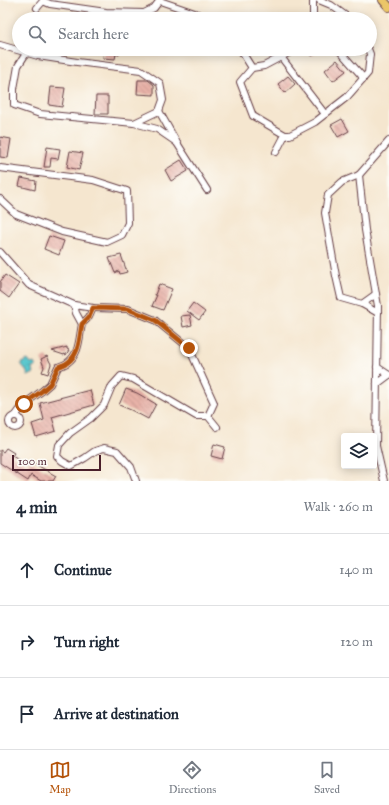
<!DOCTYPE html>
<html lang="en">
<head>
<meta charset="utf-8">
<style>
  :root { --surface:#fff; --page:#f2f2f3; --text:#1f2937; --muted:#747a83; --line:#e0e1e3; --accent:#b45309 }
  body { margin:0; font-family:"IM FELL Great Primer",serif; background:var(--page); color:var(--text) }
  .controls { position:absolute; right:12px; bottom:12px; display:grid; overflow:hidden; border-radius:4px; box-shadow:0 2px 10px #0003 }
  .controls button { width:36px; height:36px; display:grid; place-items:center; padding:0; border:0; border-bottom:1px solid var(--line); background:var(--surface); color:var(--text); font:20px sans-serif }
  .scale { position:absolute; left:12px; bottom:10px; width:89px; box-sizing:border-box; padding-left:4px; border:2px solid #4a1f2b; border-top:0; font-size:11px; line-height:14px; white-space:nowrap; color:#4a1f2b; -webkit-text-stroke:3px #fdfcf7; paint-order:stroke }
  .stop { position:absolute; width:12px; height:12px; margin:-9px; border:3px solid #b45309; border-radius:50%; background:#fff }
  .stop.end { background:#b45309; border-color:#fff; box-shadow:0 1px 4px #0008 }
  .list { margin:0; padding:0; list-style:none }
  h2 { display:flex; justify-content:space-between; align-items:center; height:52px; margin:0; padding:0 16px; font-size:17px }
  h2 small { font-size:13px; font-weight:400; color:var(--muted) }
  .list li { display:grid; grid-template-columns:26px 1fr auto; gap:12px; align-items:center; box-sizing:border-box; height:72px; padding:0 16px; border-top:1px solid var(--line) }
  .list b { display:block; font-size:15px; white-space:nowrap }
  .list em { font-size:13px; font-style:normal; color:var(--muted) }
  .icon { flex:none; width:22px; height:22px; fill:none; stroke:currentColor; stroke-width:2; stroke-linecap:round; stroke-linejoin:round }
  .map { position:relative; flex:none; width:389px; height:481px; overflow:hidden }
  .search { position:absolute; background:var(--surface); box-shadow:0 2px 10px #0003; left:12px; right:12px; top:12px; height:44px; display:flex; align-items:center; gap:10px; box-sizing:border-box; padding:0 14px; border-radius:22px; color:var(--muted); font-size:15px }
  .sheet { height:268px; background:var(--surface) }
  nav { display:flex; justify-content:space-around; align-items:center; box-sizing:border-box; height:56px; border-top:1px solid var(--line); background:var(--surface); font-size:11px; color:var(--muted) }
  nav a { display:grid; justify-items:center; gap:2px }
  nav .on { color:var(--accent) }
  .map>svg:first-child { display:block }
  .water { fill:url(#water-ripples); stroke:#52747c }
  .building { fill:url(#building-back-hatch) }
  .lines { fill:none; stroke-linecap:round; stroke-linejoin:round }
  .minor-casing { stroke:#643d44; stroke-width:8 }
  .major-casing { stroke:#643d44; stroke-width:10 }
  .minor { stroke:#fff; stroke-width:6 }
  .major { stroke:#ebc669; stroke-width:8 }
  .route { stroke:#b45309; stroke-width:5 }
</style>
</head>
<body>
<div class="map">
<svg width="389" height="481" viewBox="0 0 389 481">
  <defs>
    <pattern id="water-ripples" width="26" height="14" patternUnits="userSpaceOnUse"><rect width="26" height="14" fill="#5bc8ce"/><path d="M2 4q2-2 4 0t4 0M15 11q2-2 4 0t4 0" fill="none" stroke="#51abb1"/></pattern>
    <pattern id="building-back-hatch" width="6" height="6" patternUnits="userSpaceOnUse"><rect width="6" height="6" fill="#e8b2a8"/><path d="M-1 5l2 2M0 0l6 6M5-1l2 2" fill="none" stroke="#be9089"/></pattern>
  </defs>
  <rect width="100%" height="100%" fill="#fdfcf7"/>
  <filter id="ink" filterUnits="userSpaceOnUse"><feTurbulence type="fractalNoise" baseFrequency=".025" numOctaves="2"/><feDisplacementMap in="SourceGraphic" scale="8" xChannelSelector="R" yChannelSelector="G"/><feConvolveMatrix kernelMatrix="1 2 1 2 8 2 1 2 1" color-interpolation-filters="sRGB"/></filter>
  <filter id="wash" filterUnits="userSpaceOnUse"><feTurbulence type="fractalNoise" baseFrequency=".012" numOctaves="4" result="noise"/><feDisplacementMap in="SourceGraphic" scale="16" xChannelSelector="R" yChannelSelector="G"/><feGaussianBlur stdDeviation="0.9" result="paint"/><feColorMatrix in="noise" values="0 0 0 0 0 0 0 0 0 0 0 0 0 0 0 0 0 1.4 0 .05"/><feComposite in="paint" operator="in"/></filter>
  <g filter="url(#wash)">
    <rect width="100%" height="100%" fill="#f5e6cf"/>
    <path class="water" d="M28 360 31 364 34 363 36 367 32 368 34 373 28 376C27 374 27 372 26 370 24 367 22 366 21 363Z"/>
    <g id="blocks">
      <g class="building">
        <polygon points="104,49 120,49 119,55 116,54 115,59 103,58"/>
        <polygon points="307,49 321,49 312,56"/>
        <polygon points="337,60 346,71 333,81 325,70"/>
        <polygon points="288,76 295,84 285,93 278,84"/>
        <polygon points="138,80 148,80 154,85 154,95 137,94"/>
        <polygon points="51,87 65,88 62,107 49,105"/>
        <polygon points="96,96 108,96 108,114 95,114"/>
        <polygon points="342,119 349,131 338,137 331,125"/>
        <polygon points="0,137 11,139 8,158 0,157"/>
        <polygon points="47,147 60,149 58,159 51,158 50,167 44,167"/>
        <polygon points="70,151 83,153 79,170 67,167"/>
        <polygon points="181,160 188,171 171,181 165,170"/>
        <polygon points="21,178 36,181 35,190 19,186"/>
        <polygon points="49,236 64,241 59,255 44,249"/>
        <polygon points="121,255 127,272 120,274 119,271 115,273 109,258"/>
        <polygon points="5,275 19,284 9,298 0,291 0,282"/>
        <polygon points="159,284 172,289 163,310 152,306 157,295 155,295"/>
        <polygon points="193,303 205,312 199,320 187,311"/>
        <polygon points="190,315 192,325 183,327 181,316"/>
        <polygon points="67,347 67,349 69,350 66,355 64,354 64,355 52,351"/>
        <polygon points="47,356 51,364 48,374 42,372 44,367 41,359"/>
        <polygon points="126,389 137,393 156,404 148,419 131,410 119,405"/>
        <polygon points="90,390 94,405 52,417 56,431 36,437 32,424 44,420 40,403"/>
        <polygon points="214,444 225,447 222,459 211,456"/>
        <polygon points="6,448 14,453 12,456 27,465 30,461 56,476 53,481 41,481 31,475 28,481 0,463 0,450 3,452"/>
      </g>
    </g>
  </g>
  <g filter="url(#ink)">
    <use href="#blocks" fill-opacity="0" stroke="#643d44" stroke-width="1"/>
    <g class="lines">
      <defs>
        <g id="minor">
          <polyline points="43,0 43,1 50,4 106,12 144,13 154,8 160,0"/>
          <polyline points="313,0 313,19"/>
          <polyline points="319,0 331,5 350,19"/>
          <polyline points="160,1 212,19"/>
          <polyline points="37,8 43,1"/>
          <polyline points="0,45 38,56 77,62 141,70 160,83 163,100 159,111 134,123 40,114 14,105 14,89 18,66 27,52"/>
          <polyline points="240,49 252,68"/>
          <polyline points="296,49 264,66 252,68 240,82 253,116 285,135 290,135 315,122 347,97 368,73 370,54 368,49"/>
          <polyline points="338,49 361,75 363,79"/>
          <polyline points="281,57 325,114"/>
          <polyline points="159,111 177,143 207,190"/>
          <polyline points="134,123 157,129 176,142"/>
          <polyline points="276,152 285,135"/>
          <polyline points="0,168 93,180 127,191 128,223 122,235 107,242 62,232 16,214 0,199"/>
          <polyline points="359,175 365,230 378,306 376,446 384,481"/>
          <polyline points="0,252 29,285 74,305 93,308 128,309 155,320 189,348 214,403 208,416 196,416 133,379 121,376 112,386 104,405 91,418 70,433 59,445 57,456 62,461 71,466 85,458 95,451 104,448 117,451 131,467 136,481"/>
          <polyline points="376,294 362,304 378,313"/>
          <polyline points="362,304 341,298 336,276 325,213 328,195 342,182 359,175 389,141"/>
          <polyline points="74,305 76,313 82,324 89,317 93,308"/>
          <polyline points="377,367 389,375"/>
          <polyline points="377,384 389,375"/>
          <path d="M16 415 24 404 42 391 50 384 58 367C60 366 64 365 67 363 80 354 79 338 82 324"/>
          <circle cx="15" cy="422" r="6"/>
          <polyline points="208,416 217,427"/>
        </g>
        <polyline id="major" points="383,0 389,7"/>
      </defs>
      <use href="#minor" class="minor-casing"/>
      <use href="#major" class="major-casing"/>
      <use href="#minor" class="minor"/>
      <use href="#major" class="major"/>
    </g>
  </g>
  <g class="lines" filter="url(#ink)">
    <path class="route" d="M24 404 42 391 50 384 58 367C60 366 64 365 67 363 80 354 79 338 82 324L89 317 93 308 128 309 155 320 189 348"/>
  </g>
</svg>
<div class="controls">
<button><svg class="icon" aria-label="layers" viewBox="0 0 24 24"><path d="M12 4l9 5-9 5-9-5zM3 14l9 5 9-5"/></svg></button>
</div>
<div class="scale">100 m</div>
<div class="stop" style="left:24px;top:404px"></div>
<div class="stop end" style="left:189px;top:348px"></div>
<div class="search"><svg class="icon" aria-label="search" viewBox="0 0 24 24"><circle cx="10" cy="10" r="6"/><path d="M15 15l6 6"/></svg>Search here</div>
</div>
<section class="sheet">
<h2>4 min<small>Walk · 260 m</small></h2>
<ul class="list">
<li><svg class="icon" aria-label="ahead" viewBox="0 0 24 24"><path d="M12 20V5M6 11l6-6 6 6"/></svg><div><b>Continue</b></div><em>140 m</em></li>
<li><svg class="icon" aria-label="right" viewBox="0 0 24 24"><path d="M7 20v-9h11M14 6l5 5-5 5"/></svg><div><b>Turn right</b></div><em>120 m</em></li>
<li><svg class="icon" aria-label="arrive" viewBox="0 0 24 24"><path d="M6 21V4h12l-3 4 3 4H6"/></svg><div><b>Arrive at destination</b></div></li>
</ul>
</section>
<nav>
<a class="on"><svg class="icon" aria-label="map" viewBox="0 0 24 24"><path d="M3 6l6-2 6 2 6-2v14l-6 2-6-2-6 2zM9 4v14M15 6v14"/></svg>Map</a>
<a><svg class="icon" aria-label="directions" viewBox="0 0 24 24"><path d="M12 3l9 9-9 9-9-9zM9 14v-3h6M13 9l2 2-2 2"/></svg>Directions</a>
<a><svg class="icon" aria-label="saved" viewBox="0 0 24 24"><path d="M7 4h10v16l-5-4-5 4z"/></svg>Saved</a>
</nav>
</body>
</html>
